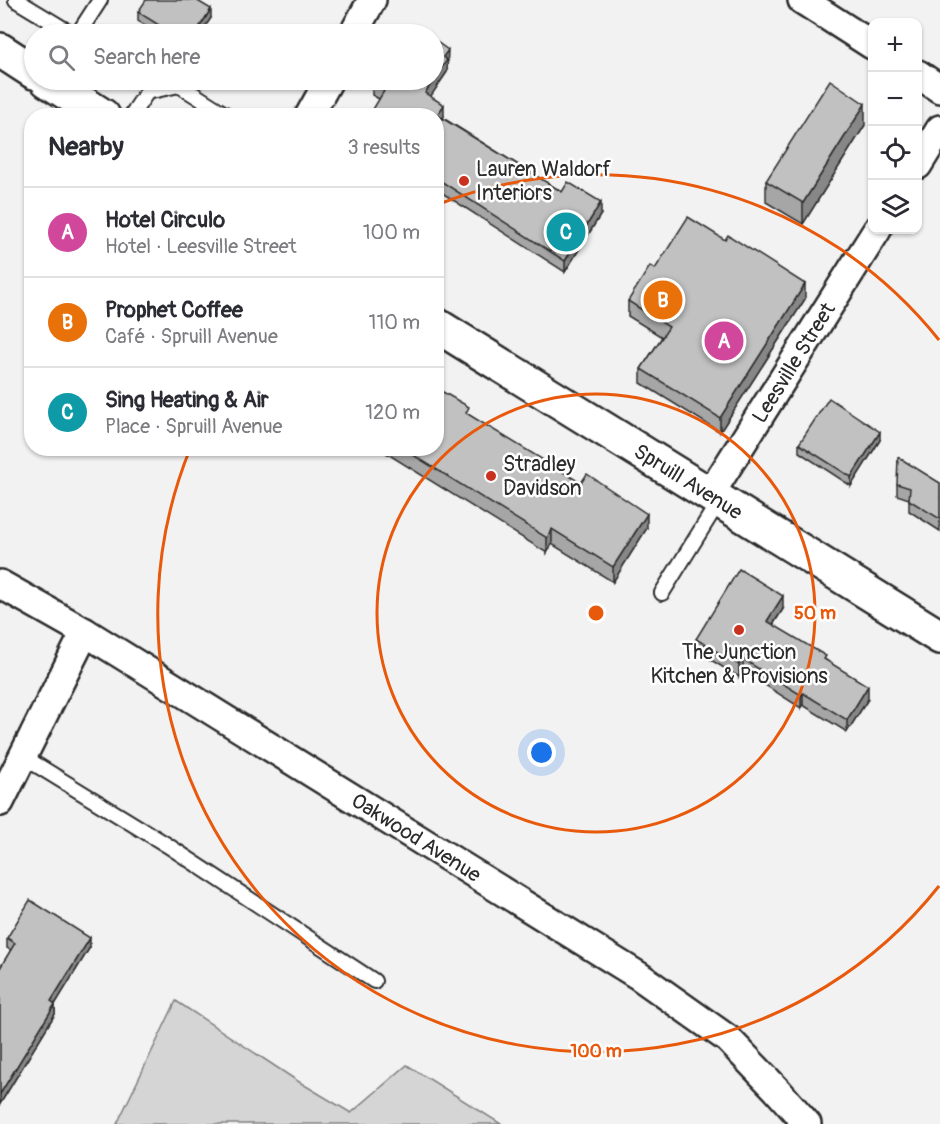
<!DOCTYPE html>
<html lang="en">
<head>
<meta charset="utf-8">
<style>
  :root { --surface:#fff; --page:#f7f7f7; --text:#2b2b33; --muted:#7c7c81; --line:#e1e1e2; --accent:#0b8043 }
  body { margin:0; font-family:Pangolin,sans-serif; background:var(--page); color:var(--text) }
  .controls { position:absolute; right:18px; top:18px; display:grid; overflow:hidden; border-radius:12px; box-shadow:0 2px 4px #0004 }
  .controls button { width:54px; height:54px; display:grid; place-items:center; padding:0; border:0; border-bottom:2px solid var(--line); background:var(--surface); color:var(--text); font:30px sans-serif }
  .you { position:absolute; left:542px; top:753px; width:21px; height:21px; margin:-15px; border:4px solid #fff; border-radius:50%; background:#1a73e8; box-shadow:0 0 0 9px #1a73e833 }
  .badge { display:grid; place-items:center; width:39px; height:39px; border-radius:50%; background:var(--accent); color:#fff; font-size:20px; font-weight:700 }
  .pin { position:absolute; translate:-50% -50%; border:3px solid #fff; box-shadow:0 2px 6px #0006 }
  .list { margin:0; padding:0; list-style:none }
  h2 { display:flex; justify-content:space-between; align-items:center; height:78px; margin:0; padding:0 24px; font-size:26px }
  h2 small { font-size:20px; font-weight:400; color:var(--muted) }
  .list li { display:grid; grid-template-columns:39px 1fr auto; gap:18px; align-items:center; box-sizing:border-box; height:90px; padding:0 24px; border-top:2px solid var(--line) }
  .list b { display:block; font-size:22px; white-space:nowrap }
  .list p { margin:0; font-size:20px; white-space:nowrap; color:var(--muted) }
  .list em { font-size:20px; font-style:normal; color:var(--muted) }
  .icon { flex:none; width:33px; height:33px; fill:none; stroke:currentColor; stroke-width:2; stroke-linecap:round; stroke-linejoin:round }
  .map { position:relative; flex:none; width:940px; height:1124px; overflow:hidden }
  .search { position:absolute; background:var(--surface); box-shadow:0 2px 4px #0004; left:24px; top:24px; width:420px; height:66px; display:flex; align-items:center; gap:15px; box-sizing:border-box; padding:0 21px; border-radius:33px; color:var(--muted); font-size:22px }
  .panel { position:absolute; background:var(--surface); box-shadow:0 2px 4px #0004; left:24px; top:108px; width:420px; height:348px; border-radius:24px }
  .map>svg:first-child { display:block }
  .green { fill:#d5d5d5; stroke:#808080; stroke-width:1.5 }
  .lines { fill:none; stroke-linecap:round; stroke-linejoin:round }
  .service-casing { stroke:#2b2b2b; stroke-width:18 }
  .minor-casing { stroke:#2b2b2b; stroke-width:32 }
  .tertiary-casing { stroke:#2b2b2b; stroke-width:38 }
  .service { stroke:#fff; stroke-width:14 }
  .minor { stroke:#fff; stroke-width:27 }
  .tertiary { stroke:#fff; stroke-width:33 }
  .wall { fill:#a6a6a6; stroke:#2b2b2b; stroke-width:1.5 }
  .shaded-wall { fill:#878787; stroke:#2b2b2b; stroke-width:1.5 }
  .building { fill:#c1c1c1; stroke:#2b2b2b; stroke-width:1.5 }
  .ring { fill:none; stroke:#e8590c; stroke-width:3 }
  .poi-dot { fill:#c8321e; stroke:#fff; stroke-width:2 }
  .labels { text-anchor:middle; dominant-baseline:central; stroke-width:5; stroke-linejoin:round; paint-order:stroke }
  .poi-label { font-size:21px; fill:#2b2b2b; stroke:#fff; text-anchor:start }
  .street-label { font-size:21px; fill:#2b2b2b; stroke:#fff }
  .centre { fill:#e8590c; stroke:#fff; stroke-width:3 }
  .ring-label { font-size:18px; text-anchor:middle; font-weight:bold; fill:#e8590c; stroke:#fff; stroke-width:5; stroke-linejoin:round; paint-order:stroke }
</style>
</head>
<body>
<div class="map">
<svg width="940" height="1124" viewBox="0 0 940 1124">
  <rect width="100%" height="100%" fill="#f2f2f2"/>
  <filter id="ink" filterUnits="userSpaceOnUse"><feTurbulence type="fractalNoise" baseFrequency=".0167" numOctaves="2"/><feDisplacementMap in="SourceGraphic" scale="12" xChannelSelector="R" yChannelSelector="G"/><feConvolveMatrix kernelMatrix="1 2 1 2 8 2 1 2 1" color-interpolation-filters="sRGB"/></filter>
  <g filter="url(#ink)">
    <polygon class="green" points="176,1001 296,1080 351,1113 407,1065 501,1124 117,1124"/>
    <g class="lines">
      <defs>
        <g id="service">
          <polyline points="16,0 72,34"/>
          <polyline points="78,34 100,0"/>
          <polyline points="131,116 147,92 179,85 228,116"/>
          <polyline points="662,593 719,501"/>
          <polyline points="22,756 167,845 374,981"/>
        </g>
        <g id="minor">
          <polyline points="802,0 872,45"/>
          <polyline points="353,34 372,0"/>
          <polyline points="918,74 940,89"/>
          <polyline points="309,116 329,80"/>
          <polyline points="918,165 940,129"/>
          <polyline points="709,496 877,230"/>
          <polyline points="0,584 85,632 639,976 728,1039 777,1090 807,1124"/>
          <polyline points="0,802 85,632"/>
        </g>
        <g id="tertiary">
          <polyline points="0,50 34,72"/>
          <polyline points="47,80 103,116"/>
          <polyline points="436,325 940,637"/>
        </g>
      </defs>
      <use href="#service" class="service-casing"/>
      <use href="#minor" class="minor-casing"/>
      <use href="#tertiary" class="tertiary-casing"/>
      <use href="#service" class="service"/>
      <use href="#minor" class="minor"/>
      <use href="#tertiary" class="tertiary"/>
    </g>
    <g class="wall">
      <polygon points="138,12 211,18 200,34 160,34 138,21"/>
      <polygon points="448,61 447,63 447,72 430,96 444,116 443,118 562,192 601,214 565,272 436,189 436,116 379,99 372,95 372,83"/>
      <polygon points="865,125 803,224 766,202 766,181"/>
      <polygon points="655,269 805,299 720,432 641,383 641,369 662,337 628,316 628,301"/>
      <polygon points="469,415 647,528 613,582 552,544 547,553 378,448 436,448"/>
      <polygon points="880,440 851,486 799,452 799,444"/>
      <polygon points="940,483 940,531 909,511 909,499 897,495 897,484"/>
      <polygon points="783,609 773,625 826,660 868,699 847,732 803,705 801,708 743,671 739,677 696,651 696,639"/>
      <polygon points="7,938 90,947 55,1004 55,1014 0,1104 0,968 11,950 7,948"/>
    </g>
    <g class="shaded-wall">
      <polygon points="211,9 211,18 200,34 195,34"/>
      <polygon points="448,50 447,72 425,105 425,93 443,57"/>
      <polygon points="865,104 865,125 803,224 803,203"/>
      <polygon points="444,105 444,116 437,127 437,115"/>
      <polygon points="601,202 601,214 565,272 565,261"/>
      <polygon points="805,284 805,299 720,432 720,418"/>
      <polygon points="880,432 880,440 851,486 851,477"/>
      <polygon points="647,514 647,528 613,582 613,567"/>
      <polygon points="552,529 552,544 547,553 547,538"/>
      <polygon points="783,596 783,609 767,633 767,621"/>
      <polygon points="743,659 743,671 739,677 739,665"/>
      <polygon points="868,686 868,699 847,732 847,720"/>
      <polygon points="803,693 803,705 801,708 801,695"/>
      <polygon points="90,938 90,947 51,1011 51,1001"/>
      <polygon points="55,1004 55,1014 0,1104 0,1094"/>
    </g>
    <g class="building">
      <polygon points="146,0 196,0 211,9 195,34 173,34 138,12"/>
      <polygon points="434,40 448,50 443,57 447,60 425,93 444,105 437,115 562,192 568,182 601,202 565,261 436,178 436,116 369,116 384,91 372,83 374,80 434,80"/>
      <polygon points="830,80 865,104 803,203 766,181"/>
      <polygon points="688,217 725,240 728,235 805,284 720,418 641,369 669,327 628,301 650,266 655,269"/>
      <polygon points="436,388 469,407 466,413 581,483 587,474 647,514 613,567 552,529 547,538 402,448 436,448"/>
      <polygon points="829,398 880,432 851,477 799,444"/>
      <polygon points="898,457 940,483 940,519 909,500 910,488 897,484"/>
      <polygon points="739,569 783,596 767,621 826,656 824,659 868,686 847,720 803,693 801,695 743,659 739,665 696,639"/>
      <polygon points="30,900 90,938 51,1001 55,1004 0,1094 0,968 15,943 7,938"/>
    </g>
  </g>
  <g class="ring">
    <circle cx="596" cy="613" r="219"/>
    <path d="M939 886A438 438 0 0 1 190 449M439 204A438 438 0 0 1 939 340"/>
  </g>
  <g class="poi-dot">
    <circle cx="464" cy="181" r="6"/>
    <circle cx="491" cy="476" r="6"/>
    <circle cx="739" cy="630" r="6"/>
  </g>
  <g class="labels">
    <g class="poi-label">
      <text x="476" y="169">Lauren Waldorf<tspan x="476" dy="24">Interiors</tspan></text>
      <text x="503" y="464">Stradley<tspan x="503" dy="24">Davidson</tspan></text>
      <text x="739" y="652" text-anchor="middle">The Junction<tspan x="739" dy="24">Kitchen &amp; Provisions</tspan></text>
    </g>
    <g class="street-label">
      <text transform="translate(794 363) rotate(-58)">Leesville Street</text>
      <text transform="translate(688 482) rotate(32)">Spruill Avenue</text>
      <text transform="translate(416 838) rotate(32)">Oakwood Avenue</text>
    </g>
  </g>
  <circle cx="596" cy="613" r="9" class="centre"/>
  <g class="ring-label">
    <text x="815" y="619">50 m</text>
    <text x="596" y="1057">100 m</text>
  </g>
</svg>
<div class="controls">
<button>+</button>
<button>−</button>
<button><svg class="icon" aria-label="locate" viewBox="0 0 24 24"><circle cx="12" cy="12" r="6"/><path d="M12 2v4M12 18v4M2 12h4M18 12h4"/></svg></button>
<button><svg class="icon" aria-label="layers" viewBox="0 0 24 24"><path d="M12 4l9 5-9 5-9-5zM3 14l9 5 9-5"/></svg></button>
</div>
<div class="you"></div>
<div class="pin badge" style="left:724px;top:341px;background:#d1479c">A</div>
<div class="pin badge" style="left:663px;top:300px;background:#e8710a">B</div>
<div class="pin badge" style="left:566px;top:232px;background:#0f9aa8">C</div>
<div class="search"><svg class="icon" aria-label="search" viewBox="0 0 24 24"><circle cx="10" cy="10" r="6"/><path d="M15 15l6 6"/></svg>Search here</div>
<section class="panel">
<h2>Nearby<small>3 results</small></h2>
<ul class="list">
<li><span class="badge" style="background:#d1479c">A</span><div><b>Hotel Circulo</b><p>Hotel · Leesville Street</p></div><em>100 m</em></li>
<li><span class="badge" style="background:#e8710a">B</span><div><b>Prophet Coffee</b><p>Café · Spruill Avenue</p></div><em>110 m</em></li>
<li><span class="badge" style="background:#0f9aa8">C</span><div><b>Sing Heating &amp; Air</b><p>Place · Spruill Avenue</p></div><em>120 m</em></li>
</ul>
</section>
</div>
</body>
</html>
